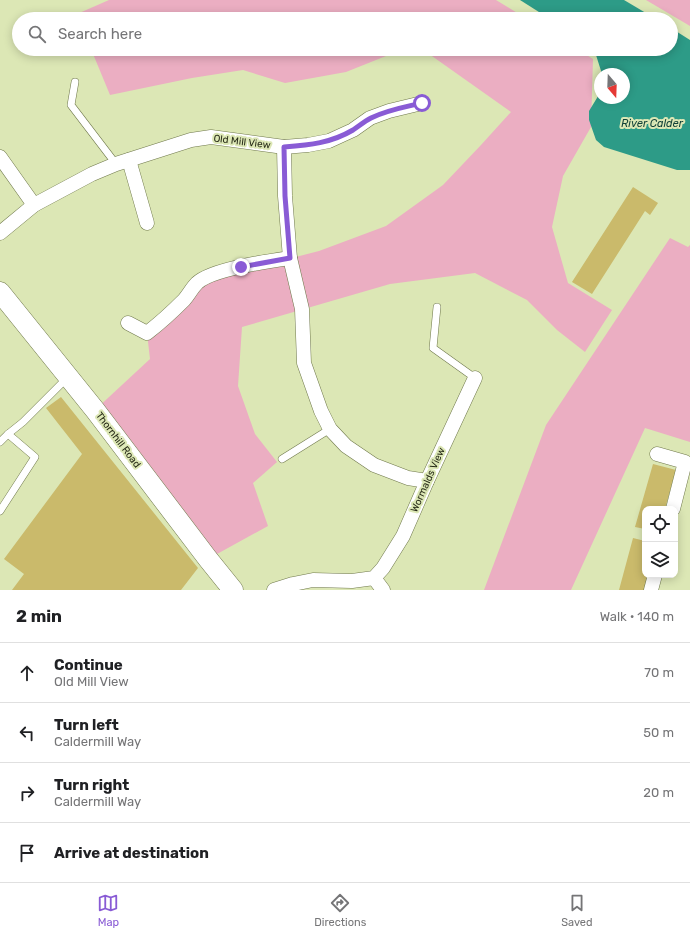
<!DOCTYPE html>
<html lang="en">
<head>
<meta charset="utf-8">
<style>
  :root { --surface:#fff; --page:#f6f6f6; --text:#202124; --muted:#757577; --line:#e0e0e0; --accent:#895bd5 }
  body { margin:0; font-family:Rubik,sans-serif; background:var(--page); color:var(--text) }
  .controls { position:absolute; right:12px; bottom:12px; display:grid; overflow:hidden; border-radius:8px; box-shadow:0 2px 10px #0003 }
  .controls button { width:36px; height:36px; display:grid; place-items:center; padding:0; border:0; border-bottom:1px solid var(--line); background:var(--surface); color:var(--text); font:20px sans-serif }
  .compass { position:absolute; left:594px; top:68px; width:36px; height:36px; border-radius:50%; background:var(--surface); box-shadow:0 2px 10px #0003; rotate:161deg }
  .stop { position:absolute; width:12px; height:12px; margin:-9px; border:3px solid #895bd5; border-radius:50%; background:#fff }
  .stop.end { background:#895bd5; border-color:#fff; box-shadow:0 1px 4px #0008 }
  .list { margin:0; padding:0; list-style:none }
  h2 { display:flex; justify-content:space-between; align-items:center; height:52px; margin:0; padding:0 16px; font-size:17px }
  h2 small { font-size:13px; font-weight:400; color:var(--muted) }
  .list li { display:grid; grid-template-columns:26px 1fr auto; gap:12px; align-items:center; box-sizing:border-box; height:60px; padding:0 16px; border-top:1px solid var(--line) }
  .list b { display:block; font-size:15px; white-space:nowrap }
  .list p { margin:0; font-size:13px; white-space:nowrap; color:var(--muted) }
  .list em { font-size:13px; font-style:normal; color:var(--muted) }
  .icon { flex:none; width:22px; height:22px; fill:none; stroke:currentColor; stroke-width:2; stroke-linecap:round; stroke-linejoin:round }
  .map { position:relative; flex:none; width:690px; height:590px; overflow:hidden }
  .search { position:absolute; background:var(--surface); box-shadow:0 2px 10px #0003; left:12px; right:12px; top:12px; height:44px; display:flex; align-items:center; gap:10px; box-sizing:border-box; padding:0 14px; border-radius:22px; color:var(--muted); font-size:15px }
  .sheet { height:292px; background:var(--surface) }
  nav { display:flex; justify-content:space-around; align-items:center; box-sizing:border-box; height:56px; border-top:1px solid var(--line); background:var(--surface); font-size:11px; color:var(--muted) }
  nav a { display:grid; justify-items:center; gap:2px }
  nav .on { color:var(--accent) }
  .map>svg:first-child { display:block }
  .green { fill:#ebaec2 }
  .water { fill:#2d9b87 }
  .building { fill:#caba6b }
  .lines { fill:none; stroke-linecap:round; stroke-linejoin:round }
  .service-casing { stroke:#70794c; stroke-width:8 }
  .minor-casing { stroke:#70794c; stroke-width:15 }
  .secondary-casing { stroke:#70794c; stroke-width:21 }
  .service { stroke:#fff; stroke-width:7 }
  .minor { stroke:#fff; stroke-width:14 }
  .secondary { stroke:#fff; stroke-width:20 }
  .route { stroke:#895bd5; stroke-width:5 }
  .labels { text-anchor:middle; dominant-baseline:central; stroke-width:4; stroke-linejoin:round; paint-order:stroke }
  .street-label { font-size:10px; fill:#252916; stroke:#dce7b5 }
  .water-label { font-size:11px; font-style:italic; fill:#114138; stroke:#dce7b5 }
</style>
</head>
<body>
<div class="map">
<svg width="690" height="590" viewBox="0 0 690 590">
  <rect width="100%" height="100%" fill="#dce7b5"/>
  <g class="green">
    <polygon points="109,0 496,0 527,19 79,19 77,14"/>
    <polygon points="646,0 690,0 690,26"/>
    <polygon points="91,49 407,49 391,54 346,72 285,83 243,70 192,78 110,95"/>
    <polygon points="422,49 577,49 593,59 591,127 563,176 552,227 568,283 612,310 585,352 557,330 527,300 475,273 390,284 242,327 238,386 255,434 277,462 253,483 268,526 208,559 95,410 150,359 147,333 198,282 319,251 386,226 443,185 481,145 511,112"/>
    <polygon points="670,238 688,247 690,245 690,442 645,428 571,590 484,590 546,425"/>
  </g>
  <g class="water">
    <polygon points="520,0 624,0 656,19 550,19"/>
    <polygon points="671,28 690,40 690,170 677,170 604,147 596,140 589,120 589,111 600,93 600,98 624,98 624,74 602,74 596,55 591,49 671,49"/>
  </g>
  <g class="building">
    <polygon points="633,187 658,203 650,215 645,211 592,294 572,282"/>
    <polygon points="61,397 198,568 181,590 12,590 24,574 4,559 82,454 46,408"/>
    <polygon points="653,464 676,470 665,509 645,509 645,529 635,527"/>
    <polygon points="633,538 645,541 645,575 648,575 644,590 619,590"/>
  </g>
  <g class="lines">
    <defs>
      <g id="service">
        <polyline points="75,82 71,105 116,164"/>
        <polyline points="437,307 433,348 475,378"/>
        <polyline points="0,442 8,434 23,422 67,378"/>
        <polyline points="282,459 330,429"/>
        <polyline points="0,511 35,457 8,434"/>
      </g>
      <g id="minor">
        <polyline points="284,147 285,196 290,258 302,309 304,363 321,411 330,429 346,446 374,465 408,478 427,481"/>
        <polyline points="0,157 34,205"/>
        <polyline points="129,160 147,223"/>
        <polyline points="0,233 34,205 92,174 116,164 191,140 211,137 284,147 308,145 329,141 353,130 370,118 389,111 422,103"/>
        <path d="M128 323 147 333C160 323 172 312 184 300 189 294 192 288 197 283 212 269 269 261 290 258"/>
        <polyline points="657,454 685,462 673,509"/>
        <polyline points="374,578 383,590"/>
        <polyline points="274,590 293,584 313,580 352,581 374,578 383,568 403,536 427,481 475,378"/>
        <polyline points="651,590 655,575"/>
      </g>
      <polyline id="secondary" points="0,292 95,410 208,559 233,590"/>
    </defs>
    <use href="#service" class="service-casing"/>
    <use href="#minor" class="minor-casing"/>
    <use href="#secondary" class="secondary-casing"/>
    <use href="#service" class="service"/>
    <use href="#minor" class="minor"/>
    <use href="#secondary" class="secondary"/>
  </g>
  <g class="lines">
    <path class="route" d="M241 267 290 258 285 196 284 147C310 145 331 143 353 130 359 126 365 121 371 118 387 110 405 107 422 103"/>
  </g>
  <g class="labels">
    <g class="street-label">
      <text transform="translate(242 142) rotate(7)">Old Mill View</text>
      <text transform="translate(118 440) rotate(53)">Thornhill Road</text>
      <text transform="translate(428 480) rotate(-66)">Wormalds View</text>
    </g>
    <g class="water-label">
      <text x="652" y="123">River Calder</text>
    </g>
  </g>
</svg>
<div class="controls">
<button><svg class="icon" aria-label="locate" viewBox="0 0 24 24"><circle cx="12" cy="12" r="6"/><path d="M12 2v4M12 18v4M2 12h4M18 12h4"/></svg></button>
<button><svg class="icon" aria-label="layers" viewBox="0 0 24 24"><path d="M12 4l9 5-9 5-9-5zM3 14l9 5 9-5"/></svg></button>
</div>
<svg class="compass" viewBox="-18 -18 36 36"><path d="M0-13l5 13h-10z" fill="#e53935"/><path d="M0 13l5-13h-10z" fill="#757577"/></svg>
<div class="stop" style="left:422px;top:103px"></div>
<div class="stop end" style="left:241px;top:267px"></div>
<div class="search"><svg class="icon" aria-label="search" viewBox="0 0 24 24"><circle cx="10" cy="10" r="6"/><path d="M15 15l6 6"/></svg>Search here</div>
</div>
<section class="sheet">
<h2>2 min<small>Walk · 140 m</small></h2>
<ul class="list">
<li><svg class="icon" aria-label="ahead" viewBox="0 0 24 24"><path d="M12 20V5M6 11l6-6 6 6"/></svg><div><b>Continue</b><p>Old Mill View</p></div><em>70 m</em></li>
<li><svg class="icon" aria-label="left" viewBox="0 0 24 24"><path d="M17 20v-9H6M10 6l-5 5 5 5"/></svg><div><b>Turn left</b><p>Caldermill Way</p></div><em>50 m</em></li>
<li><svg class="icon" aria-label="right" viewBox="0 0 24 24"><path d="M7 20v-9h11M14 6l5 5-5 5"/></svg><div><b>Turn right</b><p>Caldermill Way</p></div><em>20 m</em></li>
<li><svg class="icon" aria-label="arrive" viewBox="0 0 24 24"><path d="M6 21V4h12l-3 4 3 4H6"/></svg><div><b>Arrive at destination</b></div></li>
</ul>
</section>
<nav>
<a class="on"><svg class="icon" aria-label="map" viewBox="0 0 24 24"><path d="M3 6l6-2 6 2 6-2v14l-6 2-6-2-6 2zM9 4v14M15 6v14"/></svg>Map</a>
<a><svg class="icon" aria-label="directions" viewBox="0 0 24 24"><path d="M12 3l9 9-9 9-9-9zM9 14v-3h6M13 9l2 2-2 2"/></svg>Directions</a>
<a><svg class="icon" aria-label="saved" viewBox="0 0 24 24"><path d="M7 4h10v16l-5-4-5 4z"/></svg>Saved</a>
</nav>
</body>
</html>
